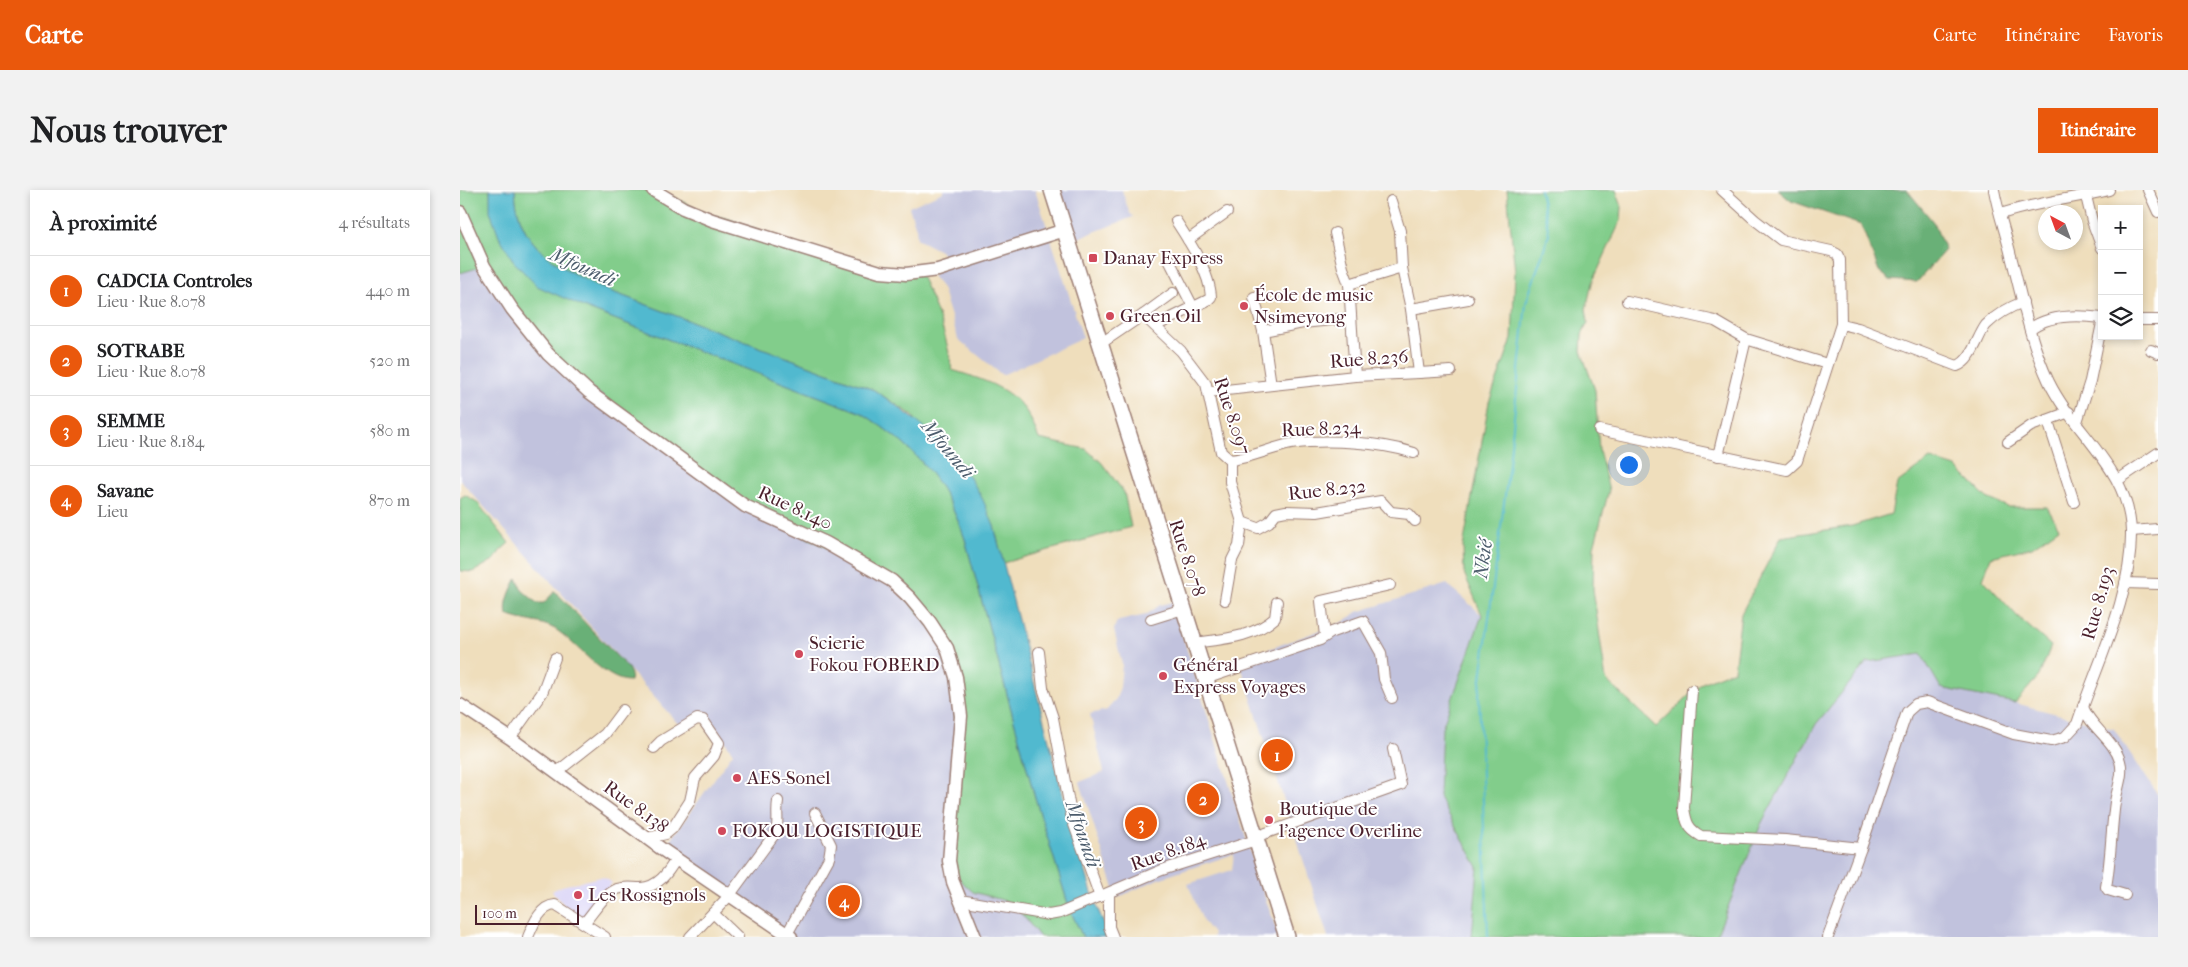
<!DOCTYPE html>
<html lang="fr">
<head>
<meta charset="utf-8">
<style>
  :root { --surface:#fff; --page:#f2f2f2; --text:#202124; --muted:#757577; --line:#e0e0e0; --accent:#ea580c }
  body { margin:0; font-family:"IM FELL French Canon",serif; background:var(--page); color:var(--text) }
  .controls { position:absolute; right:15px; top:15px; display:grid; overflow:hidden; border-radius:0px; box-shadow:0 2px 8px #0003 }
  .controls button { width:45px; height:45px; display:grid; place-items:center; padding:0; border:0; border-bottom:1px solid var(--line); background:var(--surface); color:var(--text); font:25px sans-serif }
  .compass { position:absolute; left:1578px; top:15px; width:45px; height:45px; border-radius:50%; background:var(--surface); box-shadow:0 2px 8px #0003; rotate:319deg }
  .scale { position:absolute; left:15px; bottom:12px; width:104px; box-sizing:border-box; padding-left:5px; border:2px solid #4a1f2b; border-top:0; font-size:14px; line-height:18px; white-space:nowrap; color:#4a1f2b; -webkit-text-stroke:4px #fff; paint-order:stroke }
  .you { position:absolute; left:1168px; top:274px; width:18px; height:18px; margin:-12px; border:4px solid #fff; border-radius:50%; background:#1a73e8; box-shadow:0 0 0 8px #1a73e833 }
  .badge { display:grid; place-items:center; width:32px; height:32px; border-radius:50%; background:var(--accent); color:#fff; font-size:16px; font-weight:700 }
  .pin { position:absolute; translate:-50% -50%; border:2px solid #fff; box-shadow:0 1px 5px #0006 }
  .list { margin:0; padding:0; list-style:none }
  h2 { display:flex; justify-content:space-between; align-items:center; height:65px; margin:0; padding:0 20px; font-size:21px }
  h2 small { font-size:16px; font-weight:400; color:var(--muted) }
  .list li { display:grid; grid-template-columns:32px 1fr auto; gap:15px; align-items:center; box-sizing:border-box; height:70px; padding:0 20px; border-top:1px solid var(--line) }
  .list b { display:block; font-size:19px; white-space:nowrap }
  .list p { margin:0; font-size:16px; white-space:nowrap; color:var(--muted) }
  .list em { font-size:16px; font-style:normal; color:var(--muted) }
  .icon { flex:none; width:28px; height:28px; fill:none; stroke:currentColor; stroke-width:2; stroke-linecap:round; stroke-linejoin:round }
  .map { position:relative; flex:none; width:1698px; height:747px; overflow:hidden; border-radius:0px }
  header { display:flex; align-items:center; gap:30px; box-sizing:border-box; height:70px; padding:0 25px; background:var(--accent); color:#fff }
  header strong { font-size:24px }
  nav { display:flex; gap:28px; margin-inline-start:auto; font-size:18px }
  .intro { display:flex; align-items:center; justify-content:space-between; box-sizing:border-box; height:120px; padding:0 30px }
  h1 { margin:0; font-size:35px }
  .button { padding:12px 22px; border-radius:0px; background:var(--accent); color:#fff; font-size:18px; font-weight:700 }
  main { display:flex; gap:30px; padding:0 30px }
  aside { flex:1; background:var(--surface); border-radius:0px; box-shadow:0 2px 8px #0003 }
  .map>svg:first-child { display:block }
  .built { fill:#dbd6f7 }
  .industrial { fill:#c1c2dd }
  .green { fill:#82cd8b; stroke:#66765b }
  .forest { fill:#69b077; stroke:#5a6851 }
  .water { fill:#51b9cf; stroke:#4e6c7d }
  .lines { fill:none; stroke-linecap:round; stroke-linejoin:round }
  .stream { stroke:#51b9cf; stroke-width:2 }
  .minor-casing { stroke:#9c7e74; stroke-width:12 }
  .major-casing { stroke:#9c7e74; stroke-width:15 }
  .highway-casing { stroke:#9c7e74; stroke-width:18 }
  .minor { stroke:#fff; stroke-width:10 }
  .major { stroke:#fff; stroke-width:12 }
  .highway { stroke:#fff; stroke-width:15 }
  .poi-dot { fill:#d1495b; stroke:#fff; stroke-width:2 }
  .labels { text-anchor:middle; dominant-baseline:central; stroke-width:4; stroke-linejoin:round; paint-order:stroke }
  .poi-label { font-size:19px; fill:#4a1f2b; stroke:#fff; text-anchor:start }
  .street-label { font-size:19px; fill:#4a1f2b; stroke:#fff }
  .water-label { font-size:20px; font-style:italic; fill:#4d5d6d; stroke:#fff }
</style>
</head>
<body>
<header>
<strong>Carte</strong>
<nav><a>Carte</a><a>Itinéraire</a><a>Favoris</a></nav>
</header>
<div class="intro"><h1>Nous trouver</h1><a class="button">Itinéraire</a></div>
<main>
<aside>
<h2>À proximité<small>4 résultats</small></h2>
<ul class="list">
<li><span class="badge">1</span><div><b>CADCIA Controles</b><p>Lieu · Rue 8.078</p></div><em>440 m</em></li>
<li><span class="badge">2</span><div><b>SOTRABE</b><p>Lieu · Rue 8.078</p></div><em>520 m</em></li>
<li><span class="badge">3</span><div><b>SEMME</b><p>Lieu · Rue 8.184</p></div><em>580 m</em></li>
<li><span class="badge">4</span><div><b>Savane</b><p>Lieu</p></div><em>870 m</em></li>
</ul>
</aside>
<div class="map">
<svg width="1698" height="747" viewBox="0 0 1698 747">
  <rect width="100%" height="100%" fill="#fff"/>
  <filter id="ink" filterUnits="userSpaceOnUse"><feTurbulence type="fractalNoise" baseFrequency=".02" numOctaves="2"/><feDisplacementMap in="SourceGraphic" scale="10" xChannelSelector="R" yChannelSelector="G"/><feConvolveMatrix kernelMatrix="1 2 1 2 8 2 1 2 1" color-interpolation-filters="sRGB"/></filter>
  <filter id="wash" filterUnits="userSpaceOnUse"><feTurbulence type="fractalNoise" baseFrequency=".0096" numOctaves="4" result="noise"/><feDisplacementMap in="SourceGraphic" scale="20" xChannelSelector="R" yChannelSelector="G"/><feGaussianBlur stdDeviation="1.12" result="paint"/><feColorMatrix in="noise" values="0 0 0 0 0 0 0 0 0 0 0 0 0 0 0 0 0 1.4 0 .05"/><feComposite in="paint" operator="in"/></filter>
  <g filter="url(#wash)">
    <rect width="100%" height="100%" fill="#efdebc"/>
    <polygon class="built" points="141,687 147,689 152,693 123,728 105,716 92,701 102,696"/>
    <g class="industrial">
      <polygon points="483,0 575,0 623,148 542,185 498,149 482,98 472,86 485,72 485,67 480,61 457,49 456,38 449,17 483,2"/>
      <polygon points="600,0 662,0 669,22 673,27 616,49"/>
      <polygon points="24,76 412,378 470,432 496,487 513,702 553,713 580,747 330,747 203,660 273,563 244,520 220,536 0,290 0,83"/>
      <polygon points="987,394 1022,425 982,538 979,607 1018,677 1012,747 868,747 779,470 883,432 897,422"/>
      <polygon points="712,412 801,696 819,747 752,747 754,745 743,731 728,694 772,680 774,664 698,689 657,708 620,592 644,582 630,524 647,520 656,509 660,497 662,474 654,440 656,433 659,431 686,425 700,415"/>
      <polygon points="1461,464 1481,498 1555,513 1654,539 1698,605 1698,747 1256,747 1301,634 1356,534 1407,472"/>
    </g>
    <g class="green">
      <path d="M0 0H30L31 21 128 119 402 223C456 259 483 287 505 349L574 604 610 720 623 747H580L553 713 513 702 501 691 489 671 499 561 487 458 432 391 285 316 88 164 24 76 0 83Z"/>
      <path d="M55 0H200L247 24 270 29 334 56 388 74 460 84C475 114 487 145 492 180 518 188 550 197 566 221 572 229 575 240 579 249L626 259 641 272 664 302 671 337 543 373 534 336 452 225 414 200 139 97C95 74 57 56 55 0Z"/>
      <polygon points="1047,0 1156,0 1162,17 1161,30 1132,93 1126,119 1128,132 1122,145 1121,161 1135,200 1139,260 1149,300 1134,357 1133,399 1146,490 1196,537 1242,493 1274,480 1281,424 1321,347 1392,336 1431,324 1437,293 1470,269 1496,277 1527,308 1548,317 1587,317 1599,338 1572,357 1531,367 1523,389 1557,426 1591,456 1579,486 1555,513 1481,498 1461,464 1407,472 1356,534 1301,634 1256,747 1012,747 1018,677 979,607 982,538 1022,425 1004,383 1003,357 1029,212 1052,149 1055,82"/>
      <polygon points="5,305 17,312 49,353 40,361 35,369 13,382 0,381 0,308"/>
    </g>
    <g class="forest">
      <polygon points="1318,0 1447,0 1474,33 1485,60 1457,92 1430,90 1419,81 1401,35 1331,11"/>
      <path d="M57 388 62 400 77 413H84L95 401 168 478 171 484 170 491C145 492 116 452 95 439 78 430 63 432 47 425 44 413 51 399 57 388Z"/>
    </g>
    <path class="water" d="M30 0H55C57 56 95 74 139 97L414 200C454 227 494 258 518 301 525 312 529 325 534 336L605 613 634 709 649 747H623L610 720 574 604 505 349C483 287 456 259 402 223L128 119 77 96 54 72 39 46 30 21Z"/>
    <g class="lines">
      <polyline class="stream" points="1028,747 1019,504 1049,275 1066,113 1089,44 1080,0"/>
    </g>
  </g>
  <g filter="url(#ink)">
    <g class="lines">
      <defs>
        <g id="minor">
          <polyline points="1262,0 1295,30 1321,50 1371,61 1377,64 1380,70 1381,134"/>
          <polyline points="1688,0 1698,22"/>
          <polyline points="1626,6 1632,31 1642,58"/>
          <path d="M1541 24C1576 12 1613 9 1649 0"/>
          <polyline points="875,43 883,78 889,94"/>
          <polyline points="728,50 767,22"/>
          <polyline points="708,68 733,117"/>
          <polyline points="794,107 803,141 811,195"/>
          <polyline points="1167,111 1255,131 1286,149 1367,174"/>
          <polyline points="951,119 1008,109"/>
          <polyline points="683,125 713,103"/>
          <polyline points="1679,130 1698,130"/>
          <path d="M695 136 748 110 751 107C750 83 729 51 716 31"/>
          <path d="M1570 139C1589 124 1619 125 1642 128"/>
          <polyline points="803,141 843,133 891,128"/>
          <polyline points="640,154 683,125 721,161 746,194 761,262 770,270 770,292 782,332 779,356 772,370 765,410"/>
          <polyline points="1691,160 1698,163"/>
          <polyline points="959,183 991,181"/>
          <polyline points="895,186 889,94 942,78"/>
          <polyline points="748,202 895,186 959,183 951,119 942,78 940,41 931,11"/>
          <polyline points="1588,231 1614,312"/>
          <polyline points="1617,232 1630,191 1642,133"/>
          <path d="M1139 240 1327 280 1337 271 1381 134 1398 138 1497 176C1512 171 1517 147 1526 135 1536 125 1550 117 1563 112"/>
          <polyline points="1548,252 1571,236 1609,222"/>
          <polyline points="1258,266 1286,149"/>
          <path d="M770 270C791 268 810 258 831 254 866 249 921 252 954 263"/>
          <polyline points="1658,290 1698,263"/>
          <polyline points="782,332 798,338 809,332 816,323 826,321 857,322 921,311 931,322 949,324 955,331"/>
          <polyline points="1671,341 1698,339"/>
          <polyline points="1665,393 1698,394"/>
          <polyline points="691,429 723,419"/>
          <polyline points="865,446 861,411 930,395"/>
          <path d="M734 453C762 449 793 448 815 428L817 412"/>
          <polyline points="579,462 583,498 593,528 612,629 640,707"/>
          <polyline points="745,489 860,450 872,442 903,431 921,463 924,489 932,508"/>
          <path d="M1232 500 1224 618C1226 632 1228 639 1241 646L1325 650 1401 658"/>
          <path d="M1623 517C1631 538 1654 550 1660 571 1664 584 1657 599 1655 612 1651 640 1651 669 1646 697L1648 700 1665 705"/>
          <polyline points="50,548 82,503 95,468"/>
          <polyline points="97,582 145,544 163,520"/>
          <polyline points="795,647 941,595 933,559"/>
          <polyline points="187,648 206,644 212,639 230,611 235,588 254,566 259,553 243,530 237,529 201,551 194,558"/>
          <polyline points="649,704 649,737 653,747"/>
          <polyline points="500,710 589,725 600,723 702,680 796,650"/>
          <polyline points="253,723 278,747"/>
          <path d="M124 733C134 722 143 705 157 699 166 696 172 698 181 698 198 697 208 683 216 669"/>
          <polyline points="327,744 369,668 371,655 355,623"/>
          <path d="M68 747C73 735 80 716 95 715L145 747"/>
          <path d="M230 747 269 706 316 642C319 633 316 622 318 611"/>
          <path d="M1368 747 1401 658 1447 522 1456 514 1467 512 1554 544 1591 551 1605 547 1617 534C1637 473 1672 407 1671 342 1669 278 1615 245 1589 192 1570 152 1562 108 1551 66 1546 44 1538 22 1534 0"/>
        </g>
        <g id="major">
          <polyline points="193,0 223,18 252,30 420,82 446,84 478,80 605,40"/>
          <polyline points="0,22 24,76 52,119 88,164 129,202 285,316 366,353 432,391 450,408 470,432 487,458 496,487 501,526 489,671 493,692 515,747"/>
          <polyline points="0,515 50,548 203,660 331,747"/>
        </g>
        <polyline id="highway" points="592,0 827,747"/>
      </defs>
      <use href="#minor" class="minor-casing"/>
      <use href="#major" class="major-casing"/>
      <use href="#highway" class="highway-casing"/>
      <use href="#minor" class="minor"/>
      <use href="#major" class="major"/>
      <use href="#highway" class="highway"/>
    </g>
  </g>
  <g class="poi-dot">
    <rect x="628" y="63" width="10" height="10" rx="2.5"/>
    <circle cx="784" cy="116" r="5"/>
    <circle cx="650" cy="126" r="5"/>
    <circle cx="339" cy="464" r="5"/>
    <circle cx="703" cy="486" r="5"/>
    <circle cx="277" cy="588" r="5"/>
    <circle cx="809" cy="630" r="5"/>
    <circle cx="262" cy="641" r="5"/>
    <circle cx="118" cy="705" r="5"/>
  </g>
  <g class="labels">
    <g class="poi-label">
      <text x="643" y="68">Danay Express</text>
      <text x="794" y="105">École de music<tspan x="794" dy="22">Nsimeyong</tspan></text>
      <text x="660" y="126">Green Oil</text>
      <text x="349" y="453">Scierie<tspan x="349" dy="22">Fokou FOBERD</tspan></text>
      <text x="713" y="475">Général<tspan x="713" dy="22">Express Voyages</tspan></text>
      <text x="287" y="588">AES-Sonel</text>
      <text x="819" y="619">Boutique de<tspan x="819" dy="22">l'agence Overline</tspan></text>
      <text x="272" y="641">FOKOU LOGISTIQUE</text>
      <text x="128" y="705">Les Rossignols</text>
    </g>
    <g class="street-label">
      <text transform="translate(909 169) rotate(-4)">Rue 8.236</text>
      <text transform="translate(772 226) rotate(72)">Rue 8.097</text>
      <text transform="translate(861 239) rotate(-2)">Rue 8.234</text>
      <text transform="translate(867 300) rotate(-6)">Rue 8.232</text>
      <text transform="translate(335 318) rotate(25)">Rue 8.140</text>
      <text transform="translate(727 368) rotate(72)">Rue 8.078</text>
      <text transform="translate(1638 413) rotate(-74)">Rue 8.193</text>
      <text transform="translate(176 617) rotate(36)">Rue 8.138</text>
      <text transform="translate(708 662) rotate(-20)">Rue 8.184</text>
    </g>
    <g class="water-label">
      <text transform="translate(123 77) rotate(24)">Mfoundi</text>
      <text transform="translate(488 259) rotate(50)">Mfoundi</text>
      <text transform="translate(1023 369) rotate(-82)">Nkié</text>
      <text transform="translate(623 644) rotate(71)">Mfoundi</text>
    </g>
  </g>
</svg>
<div class="controls">
<button>+</button>
<button>−</button>
<button><svg class="icon" aria-label="layers" viewBox="0 0 24 24"><path d="M12 4l9 5-9 5-9-5zM3 14l9 5 9-5"/></svg></button>
</div>
<svg class="compass" viewBox="-18 -18 36 36"><path d="M0-13l5 13h-10z" fill="#e53935"/><path d="M0 13l5-13h-10z" fill="#757577"/></svg>
<div class="scale">100 m</div>
<div class="you"></div>
<div class="pin badge" style="left:817px;top:565px">1</div>
<div class="pin badge" style="left:743px;top:609px">2</div>
<div class="pin badge" style="left:681px;top:633px">3</div>
<div class="pin badge" style="left:384px;top:711px">4</div>
</div>
</main>
</body>
</html>
